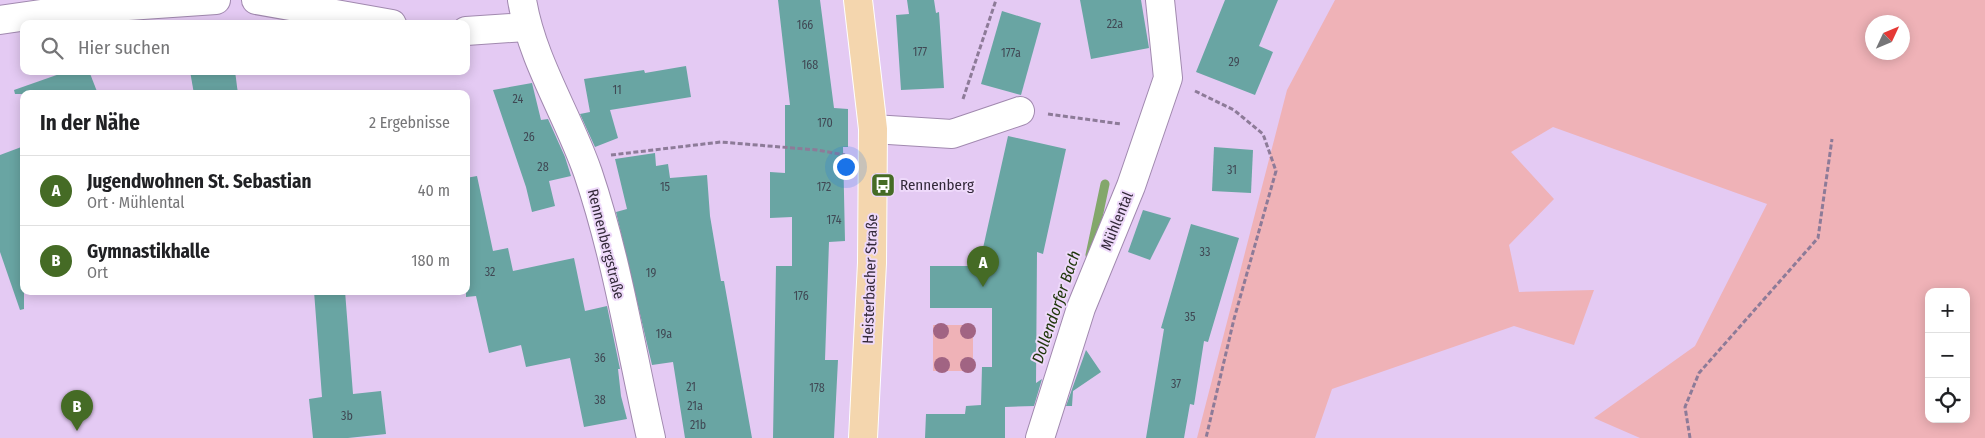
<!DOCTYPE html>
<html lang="de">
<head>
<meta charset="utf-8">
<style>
  :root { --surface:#fff; --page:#f2f2f2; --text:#202124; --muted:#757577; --line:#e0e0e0; --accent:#456b25 }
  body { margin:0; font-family:"Fira Sans Condensed",sans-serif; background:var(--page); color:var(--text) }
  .controls { position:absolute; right:15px; bottom:15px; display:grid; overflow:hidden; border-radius:10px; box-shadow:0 2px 12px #0003 }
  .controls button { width:45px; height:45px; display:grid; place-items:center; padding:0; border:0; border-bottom:1px solid var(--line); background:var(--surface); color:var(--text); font:25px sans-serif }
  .compass { position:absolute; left:1865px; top:15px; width:45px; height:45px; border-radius:50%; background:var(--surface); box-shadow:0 2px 12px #0003; rotate:46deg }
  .you { position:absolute; left:845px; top:166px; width:18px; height:18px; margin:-12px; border:4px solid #fff; border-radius:50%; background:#1a73e8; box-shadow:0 0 0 8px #1a73e833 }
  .badge { display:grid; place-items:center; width:32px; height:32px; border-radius:50%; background:var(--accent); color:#fff; font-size:16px; font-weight:700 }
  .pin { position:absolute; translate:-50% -41px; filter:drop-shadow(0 1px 2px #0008) }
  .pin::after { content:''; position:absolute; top:26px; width:18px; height:15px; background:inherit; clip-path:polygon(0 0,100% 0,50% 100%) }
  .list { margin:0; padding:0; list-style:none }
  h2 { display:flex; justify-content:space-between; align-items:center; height:65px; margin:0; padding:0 20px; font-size:21px }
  h2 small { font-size:16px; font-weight:400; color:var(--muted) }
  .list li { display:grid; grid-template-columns:32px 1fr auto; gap:15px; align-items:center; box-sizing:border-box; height:70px; padding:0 20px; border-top:1px solid var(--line) }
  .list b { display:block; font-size:19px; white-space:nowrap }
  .list p { margin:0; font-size:16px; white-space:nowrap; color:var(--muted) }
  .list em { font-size:16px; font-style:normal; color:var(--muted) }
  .icon { flex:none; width:28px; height:28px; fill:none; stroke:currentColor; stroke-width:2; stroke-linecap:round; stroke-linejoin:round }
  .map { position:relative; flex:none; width:1985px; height:438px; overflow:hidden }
  .search { position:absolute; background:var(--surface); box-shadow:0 2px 12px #0003; left:20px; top:20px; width:450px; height:55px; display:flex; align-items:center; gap:12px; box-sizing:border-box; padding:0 18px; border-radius:10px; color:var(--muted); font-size:19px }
  .panel { position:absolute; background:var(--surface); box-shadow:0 2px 12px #0003; left:20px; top:90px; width:450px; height:205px; border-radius:10px }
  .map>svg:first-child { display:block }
  .green { fill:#efb2b7; fill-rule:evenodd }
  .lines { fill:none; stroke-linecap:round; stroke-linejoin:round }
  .stream { stroke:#83a76b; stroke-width:9 }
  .building { fill:#69a5a3 }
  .minor-casing { stroke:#a189af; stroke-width:30 }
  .major-casing { stroke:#fff; stroke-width:30 }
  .path { stroke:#8d7b98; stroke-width:3; stroke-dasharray:5 2.5; stroke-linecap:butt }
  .minor { stroke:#fff; stroke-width:28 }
  .major { stroke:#f4d6ae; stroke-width:28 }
  .tree { fill:#a16483 }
  .labels { text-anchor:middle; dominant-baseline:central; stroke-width:4; stroke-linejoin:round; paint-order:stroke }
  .number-label { font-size:12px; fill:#404854 }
  .poi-label { font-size:15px; fill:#332939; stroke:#eed9fa; text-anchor:start }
  .street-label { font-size:15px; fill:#332939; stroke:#eed9fa }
  .water-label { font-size:16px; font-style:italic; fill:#20370b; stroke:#eed9fa }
</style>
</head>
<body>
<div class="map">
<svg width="1985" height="438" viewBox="0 0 1985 438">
  <rect width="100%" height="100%" fill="#e4caf3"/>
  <g class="green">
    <path d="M1335 0H1985V438H1640L1594 418 1695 346 1767 204 1553 127 1511 152 1554 199 1509 245 1519 292 1594 290 1574 345 1514 326 1332 389 1315 438H1197L1287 90ZM1872 22H1902V52H1872ZM1929 292H1966V419H1929Z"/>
    <rect x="933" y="325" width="40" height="46"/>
  </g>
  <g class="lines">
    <polyline class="stream" points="1090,255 1105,184"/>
  </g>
  <g class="building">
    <polygon points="778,0 820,0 834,108 848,109 848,147 843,147 845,241 829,242 825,360 838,360 834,438 773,438 776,266 792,266 792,217 770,218 770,172 785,173 785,105 790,105"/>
    <polygon points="907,0 934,0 936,13 939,12 944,88 901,90 896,15 909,14"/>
    <polygon points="1080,0 1141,0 1149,48 1091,59"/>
    <polygon points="1225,0 1278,0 1259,46 1273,52 1255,95 1196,72"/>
    <polygon points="1002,11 1041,23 1021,95 981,84"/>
    <polygon points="686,66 691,97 610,110 618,138 595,147 580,114 590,112 584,79 644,70 645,73"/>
    <polygon points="68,71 89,71 98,94 15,94 14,90"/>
    <polygon points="190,71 235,71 238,94 194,94"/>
    <polygon points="532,83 541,120 548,119 565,157 571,176 549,181 555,206 532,212 526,187 493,90"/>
    <polygon points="1008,136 1066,149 1043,254 1037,252 1036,383 1042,379 1034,406 1005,407 1005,438 925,438 926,414 965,414 966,406 981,405 982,367 992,367 992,308 930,308 930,266 979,266"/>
    <polygon points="24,146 24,309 20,310 0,252 0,155"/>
    <polygon points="1214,147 1253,150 1251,193 1212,191"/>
    <polygon points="655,153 656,166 668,164 670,178 707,175 710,216 721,281 724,281 752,438 685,438 673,362 652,365 616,212 627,209 615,159"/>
    <polygon points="477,176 493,251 508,248 513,271 574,258 585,311 607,306 620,369 618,369 621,396 627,419 584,427 570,358 526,367 521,345 489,353 476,296 466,297 466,178"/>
    <polygon points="1143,210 1171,218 1150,260 1128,252"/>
    <polygon points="1191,224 1239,238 1208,342 1204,341 1194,405 1190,404 1184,438 1146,438 1164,329 1161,328"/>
    <polygon points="314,291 345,291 353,394 381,391 386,434 348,438 313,438 309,399 322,397"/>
    <polygon points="1086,350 1101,372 1073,391 1072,406 1066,406"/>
  </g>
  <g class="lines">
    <defs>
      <g id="minor">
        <polyline points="256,0 392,24"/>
        <path d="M522 0C532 61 568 115 588 173 617 259 631 349 651 438"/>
        <polyline points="0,20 69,10 216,0"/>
        <polyline points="466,31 526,27"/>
        <polyline points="873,129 952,134 1020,111"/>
        <polyline points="1040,438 1081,308 1131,186 1168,78 1160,0"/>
      </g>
      <polyline id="major" points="858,0 873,129 872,263 863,438"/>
    </defs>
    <use href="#minor" class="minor-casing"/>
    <use href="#major" class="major-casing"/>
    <g class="path">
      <polyline points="1195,91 1234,110 1263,134 1276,171 1234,319 1206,438"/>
      <polyline points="963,99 996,0"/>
      <polyline points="1048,114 1121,124"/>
      <polyline points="611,155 721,142 817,150 845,155"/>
      <polyline points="1690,438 1685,407 1699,373 1818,238 1832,139"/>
    </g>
    <use href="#minor" class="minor"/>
    <use href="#major" class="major"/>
  </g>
  <g class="tree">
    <circle cx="941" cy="331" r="8"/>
    <circle cx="968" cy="331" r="8"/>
    <circle cx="942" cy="365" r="8"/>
    <circle cx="968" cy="365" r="8"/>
  </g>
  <defs>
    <symbol id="bus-square" viewBox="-11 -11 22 22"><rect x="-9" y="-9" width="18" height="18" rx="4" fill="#456b25" stroke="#eed9fa"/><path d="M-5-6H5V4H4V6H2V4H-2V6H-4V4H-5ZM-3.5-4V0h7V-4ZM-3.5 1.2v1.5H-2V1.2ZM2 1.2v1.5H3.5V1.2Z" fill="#fff"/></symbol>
  </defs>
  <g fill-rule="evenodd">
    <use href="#bus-square" x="869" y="171" width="28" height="28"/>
  </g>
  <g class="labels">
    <g class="number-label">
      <text x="1115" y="24">22a</text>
      <text x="805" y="25">166</text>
      <text x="920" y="52">177</text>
      <text x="1011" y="53">177a</text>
      <text x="1234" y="62">29</text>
      <text x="810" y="65">168</text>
      <text x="617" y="90">11</text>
      <text x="518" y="99">24</text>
      <text x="825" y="123">170</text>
      <text x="529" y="137">26</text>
      <text x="543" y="167">28</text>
      <text x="1232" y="170">31</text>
      <text x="665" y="187">15</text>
      <text x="824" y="187">172</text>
      <text x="834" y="220">174</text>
      <text x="1205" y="252">33</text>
      <text x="490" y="272">32</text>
      <text x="651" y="273">19</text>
      <text x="801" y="296">176</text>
      <text x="1190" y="317">35</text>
      <text x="664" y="334">19a</text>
      <text x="600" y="358">36</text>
      <text x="1176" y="384">37</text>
      <text x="691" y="387">21</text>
      <text x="817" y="388">178</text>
      <text x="600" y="400">38</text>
      <text x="695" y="406">21a</text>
      <text x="347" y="416">3b</text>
      <text x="698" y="425">21b</text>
    </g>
    <g class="poi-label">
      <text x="900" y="185">Rennenberg</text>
    </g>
    <g class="street-label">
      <text transform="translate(1117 221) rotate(-68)">Mühlental</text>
      <text transform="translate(606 244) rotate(76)">Rennenbergstraße</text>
      <text transform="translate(870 279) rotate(-88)">Heisterbacher Straße</text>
    </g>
    <g class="water-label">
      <text transform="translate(1056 307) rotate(-71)">Dollendorfer Bach</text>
    </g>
  </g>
</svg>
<div class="controls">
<button>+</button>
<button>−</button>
<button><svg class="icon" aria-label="locate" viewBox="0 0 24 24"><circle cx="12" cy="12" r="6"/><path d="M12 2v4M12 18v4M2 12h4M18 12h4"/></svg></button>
</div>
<svg class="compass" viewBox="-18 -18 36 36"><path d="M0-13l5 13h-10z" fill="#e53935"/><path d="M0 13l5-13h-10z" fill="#757577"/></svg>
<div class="you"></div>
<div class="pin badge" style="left:983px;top:287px">A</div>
<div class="pin badge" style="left:77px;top:431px">B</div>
<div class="search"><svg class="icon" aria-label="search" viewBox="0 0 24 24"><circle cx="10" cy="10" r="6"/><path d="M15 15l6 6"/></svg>Hier suchen</div>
<section class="panel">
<h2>In der Nähe<small>2 Ergebnisse</small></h2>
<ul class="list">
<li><span class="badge">A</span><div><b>Jugendwohnen St. Sebastian</b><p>Ort · Mühlental</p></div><em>40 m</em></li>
<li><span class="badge">B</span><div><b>Gymnastikhalle</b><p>Ort</p></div><em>180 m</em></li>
</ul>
</section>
</div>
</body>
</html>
